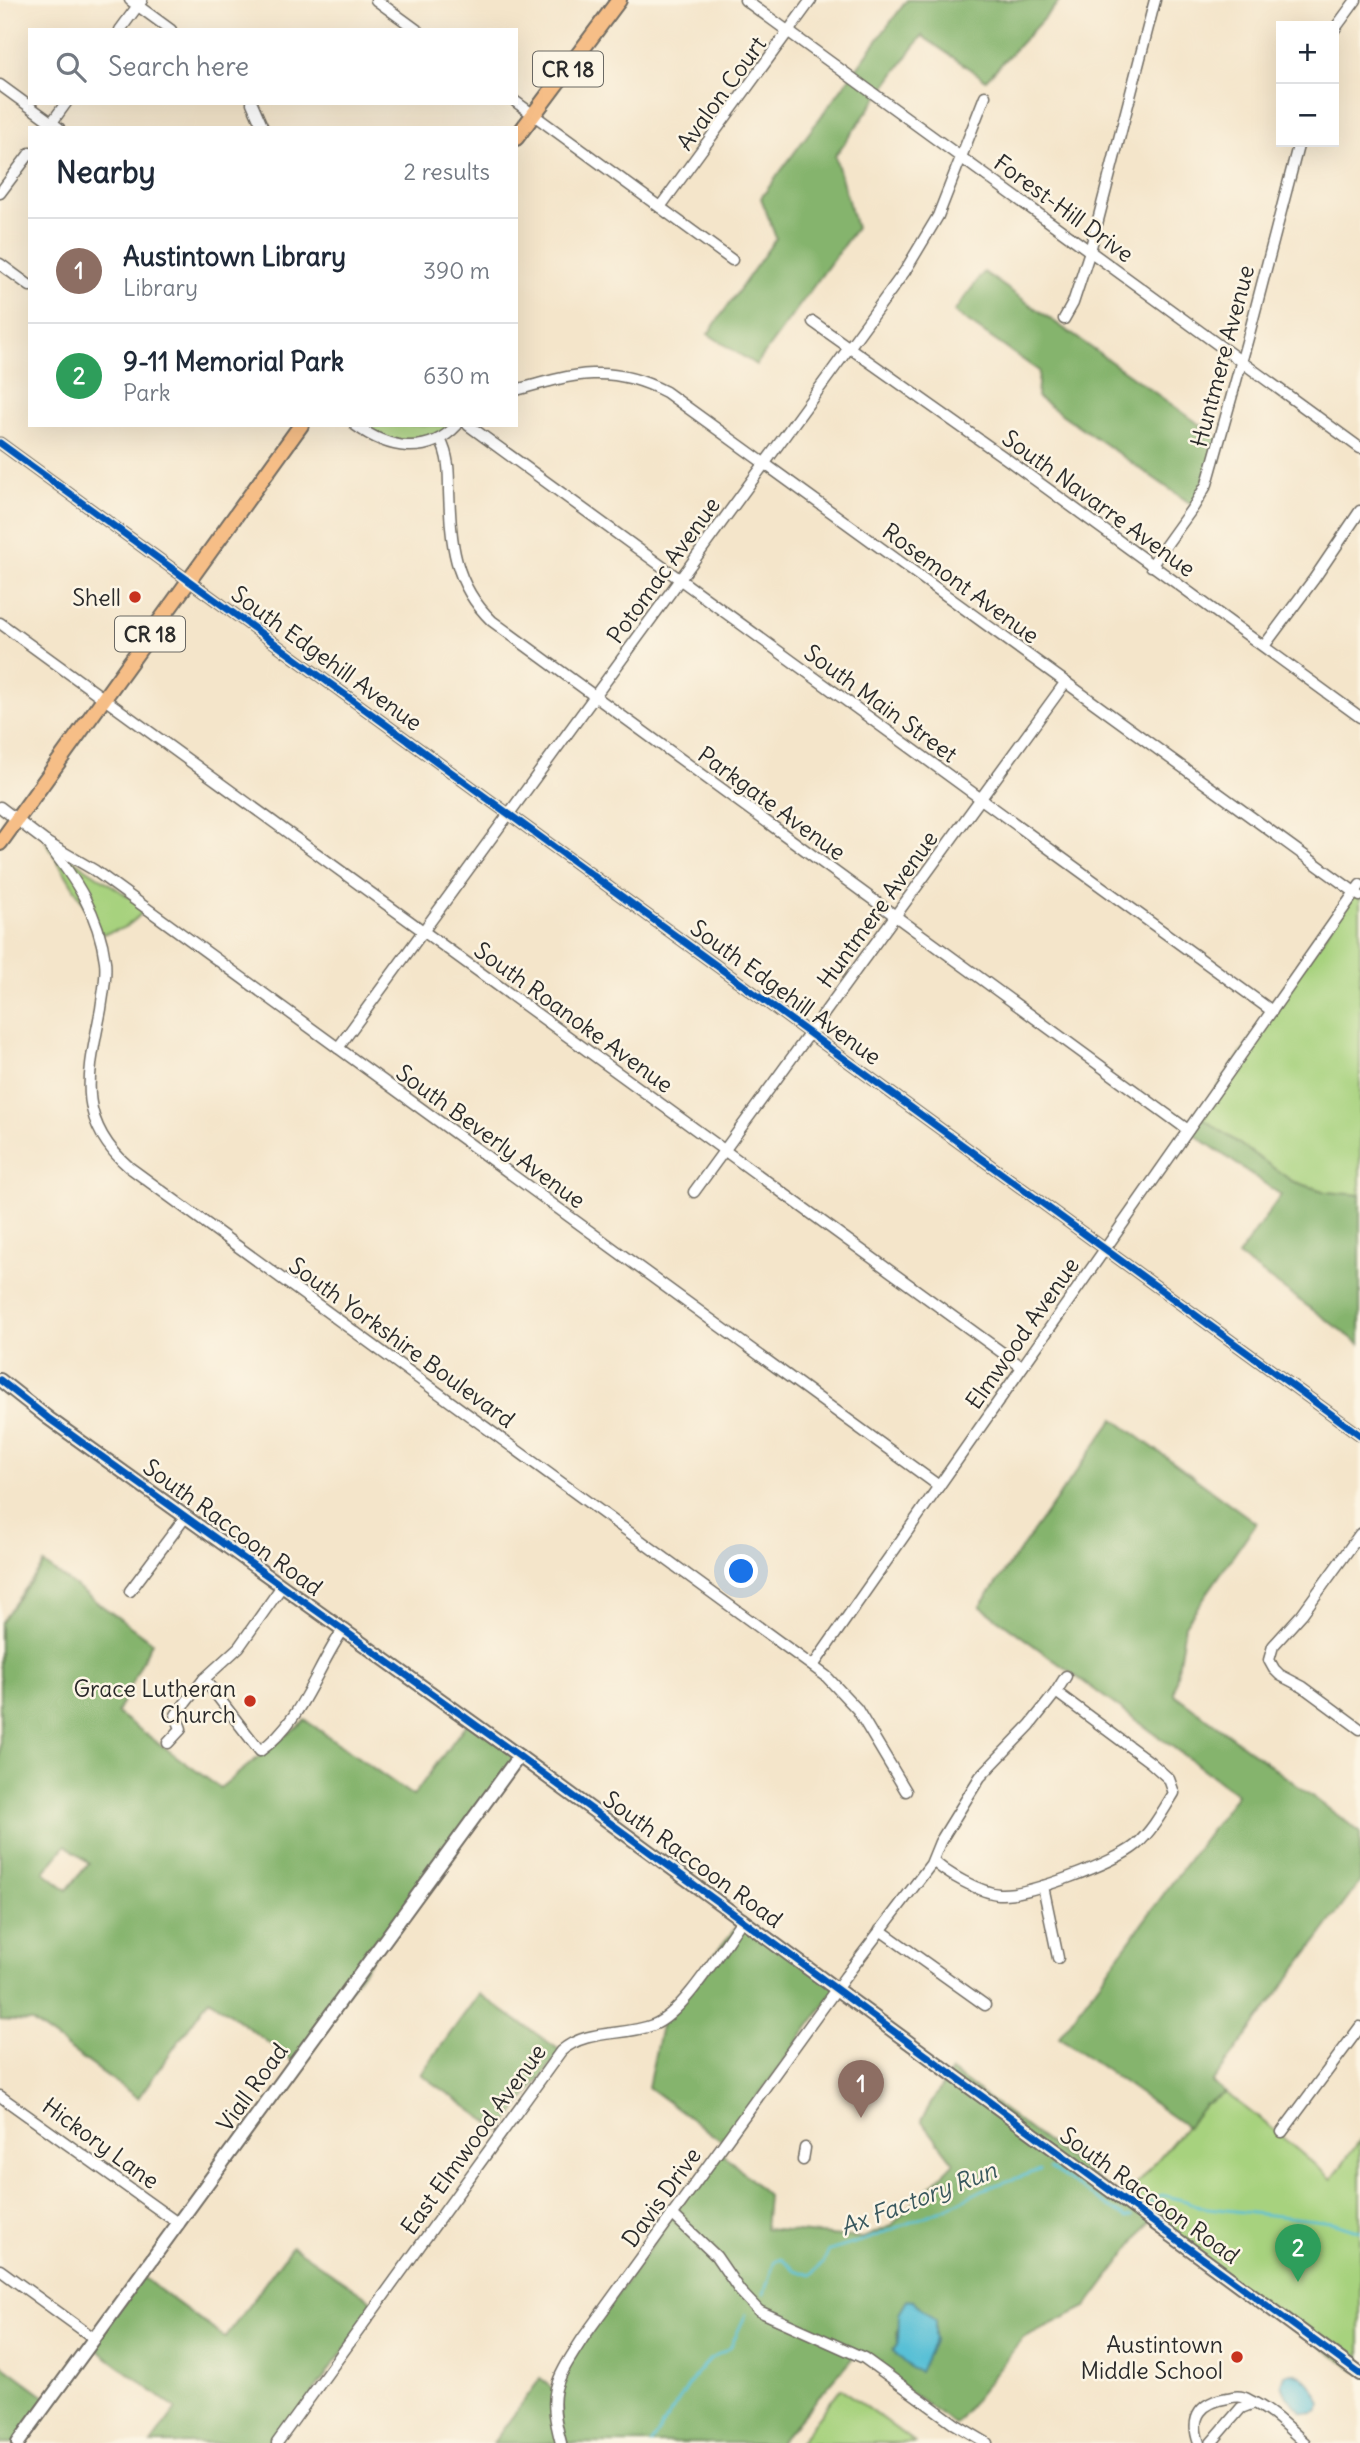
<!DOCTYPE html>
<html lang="en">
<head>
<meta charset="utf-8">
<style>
  :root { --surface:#fff; --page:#f6f6f7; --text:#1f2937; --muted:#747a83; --line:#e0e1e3; --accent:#0b8043 }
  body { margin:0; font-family:Delius,sans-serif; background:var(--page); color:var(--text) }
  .controls { position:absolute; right:21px; top:21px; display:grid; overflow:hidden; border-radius:0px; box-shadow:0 7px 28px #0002 }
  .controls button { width:63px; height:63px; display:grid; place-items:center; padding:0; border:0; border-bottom:2px solid var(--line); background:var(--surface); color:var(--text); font:35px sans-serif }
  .you { position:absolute; left:742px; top:1572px; width:24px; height:24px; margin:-18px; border:5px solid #fff; border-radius:50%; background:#1a73e8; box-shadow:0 0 0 10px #1a73e833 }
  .badge { display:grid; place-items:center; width:46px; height:46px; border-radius:50%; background:var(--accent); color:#fff; font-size:23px; font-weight:700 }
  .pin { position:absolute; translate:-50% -58px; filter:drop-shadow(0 2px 4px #0008) }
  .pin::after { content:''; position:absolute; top:37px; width:24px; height:21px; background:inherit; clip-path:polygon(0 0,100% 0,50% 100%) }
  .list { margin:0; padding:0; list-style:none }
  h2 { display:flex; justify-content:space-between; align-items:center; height:91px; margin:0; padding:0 28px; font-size:30px }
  h2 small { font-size:23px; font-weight:400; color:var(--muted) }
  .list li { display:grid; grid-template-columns:46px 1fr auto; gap:21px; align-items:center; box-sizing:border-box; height:105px; padding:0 28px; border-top:2px solid var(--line) }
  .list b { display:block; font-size:26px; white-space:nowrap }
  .list p { margin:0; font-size:23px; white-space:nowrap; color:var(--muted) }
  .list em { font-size:23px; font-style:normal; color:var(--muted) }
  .icon { flex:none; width:38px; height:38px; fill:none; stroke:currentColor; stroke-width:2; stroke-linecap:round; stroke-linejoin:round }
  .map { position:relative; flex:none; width:1360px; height:2443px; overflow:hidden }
  .search { position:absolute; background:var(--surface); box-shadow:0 7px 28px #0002; left:28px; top:28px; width:490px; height:77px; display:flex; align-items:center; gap:18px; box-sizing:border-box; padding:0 24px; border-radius:0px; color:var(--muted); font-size:26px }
  .panel { position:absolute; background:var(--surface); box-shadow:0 7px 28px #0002; left:28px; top:126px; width:490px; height:301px; border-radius:0px }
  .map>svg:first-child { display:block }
  .green { fill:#a7d27e; stroke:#697e54; stroke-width:2 }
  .forest { fill:#85b46d; stroke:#58704c; stroke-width:2; fill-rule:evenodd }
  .water { fill:#59c0d6; stroke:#427680; stroke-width:2 }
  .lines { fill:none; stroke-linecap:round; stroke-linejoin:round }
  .stream { stroke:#59c0d6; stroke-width:2.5 }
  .minor-casing { stroke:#716c63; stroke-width:13 }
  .tertiary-casing { stroke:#716c63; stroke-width:16 }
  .primary-casing { stroke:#716c63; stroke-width:18 }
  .minor { stroke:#fff; stroke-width:10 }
  .tertiary { stroke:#fff; stroke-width:12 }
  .primary { stroke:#f6be87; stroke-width:14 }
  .cycleway-casing { stroke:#fcf5e5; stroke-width:11 }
  .cycleway { stroke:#0057b8; stroke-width:7 }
  .poi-dot { fill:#c8321e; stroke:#fcf5e5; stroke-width:2.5 }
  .labels { text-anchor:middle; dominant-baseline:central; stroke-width:5; stroke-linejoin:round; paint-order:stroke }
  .shield { fill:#fcf5e5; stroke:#6a6863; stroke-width:2 }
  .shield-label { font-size:21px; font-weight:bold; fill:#2b2b2b }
  .street-label { font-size:23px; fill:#2b2b2b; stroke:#fcf5e5 }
  .poi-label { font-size:23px; fill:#2b2b2b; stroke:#fcf5e5; text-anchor:end }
  .water-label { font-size:24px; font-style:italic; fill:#39585e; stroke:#fcf5e5 }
</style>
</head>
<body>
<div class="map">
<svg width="1360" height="2443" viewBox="0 0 1360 2443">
  <rect width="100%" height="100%" fill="#fcf5e5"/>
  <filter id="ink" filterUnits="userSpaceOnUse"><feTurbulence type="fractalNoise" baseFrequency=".0143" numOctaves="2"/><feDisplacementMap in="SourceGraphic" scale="14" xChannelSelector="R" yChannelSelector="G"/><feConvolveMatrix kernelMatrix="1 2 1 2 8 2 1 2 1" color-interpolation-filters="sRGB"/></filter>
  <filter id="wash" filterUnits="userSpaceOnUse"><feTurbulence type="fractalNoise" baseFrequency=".00686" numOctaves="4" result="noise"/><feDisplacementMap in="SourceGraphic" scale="28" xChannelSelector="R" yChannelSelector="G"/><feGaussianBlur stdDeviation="1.57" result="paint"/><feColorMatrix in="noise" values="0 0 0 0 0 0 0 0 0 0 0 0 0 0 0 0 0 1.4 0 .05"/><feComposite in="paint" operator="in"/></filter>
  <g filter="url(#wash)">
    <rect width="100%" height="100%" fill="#f4e5ca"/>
    <g class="green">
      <polygon points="355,425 457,425 450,432 403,447"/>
      <path d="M46 842 146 908C132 925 121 932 99 934L97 926Z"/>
      <polygon points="1355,892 1360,896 1360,1195 1326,1192 1292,1181 1198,1115"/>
      <polygon points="1226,2093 1269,2126 1332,2179 1360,2140 1360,2365 1356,2371 1123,2200 1205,2104"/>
      <polygon points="841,2388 915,2443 799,2443"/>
    </g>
    <g class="forest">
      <polygon points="907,0 1061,0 986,80 922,36 835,156 856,228 756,365 708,334 776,238 761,198"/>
      <polygon points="984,272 1219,438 1194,506 1037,397 1039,371 954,312"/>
      <polygon points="1198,1115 1292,1181 1326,1192 1360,1195 1360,1344 1238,1256 1281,1195 1188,1130"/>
      <polygon points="1114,1419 1256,1523 1185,1625 1174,1694 1360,1832 1360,1882 1212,2083 1226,2093 1205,2104 1187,2127 1059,2037 1237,1794 980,1606"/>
      <path d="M44 1564 152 1642 117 1713 220 1788 305 1720 413 1796 469 1720 519 1756 296 2063 209 1999 138 2098 32 2022 0 2020V1623ZM66 1845 89 1863 67 1890 44 1872Z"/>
      <polygon points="743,1919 837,1988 724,2143 648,2087 662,2021"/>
      <polygon points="479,1994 561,2051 501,2131 421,2074"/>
      <path d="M951 2071 1151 2220 1086 2307 1023 2338 955 2424 856 2354 779 2443H493L540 2379 555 2390 560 2376 719 2150 768 2196 765 2229 863 2238 891 2226 954 2163 921 2120ZM913 2301 935 2321 893 2350 898 2343 897 2331Z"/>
      <polygon points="292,2246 377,2304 277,2443 151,2443 176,2409 91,2345 141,2276 225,2338"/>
      <polygon points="0,2363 50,2400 18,2443 0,2443"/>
    </g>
    <g class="water">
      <polygon points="907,2300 913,2301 935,2320 935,2339 920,2372 912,2369 893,2351 898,2343 899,2314"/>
      <path d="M1292 2373C1308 2376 1315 2390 1321 2404 1318 2414 1311 2413 1302 2412L1287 2397 1282 2384 1285 2375Z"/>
    </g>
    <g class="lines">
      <g class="stream">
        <polyline points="1050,2168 1126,2218 1132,2217"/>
        <polyline points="1143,2207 1162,2195 1186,2201 1199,2207 1332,2222 1360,2231"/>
        <polyline points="764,2294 774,2262 781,2259 795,2270 811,2275 822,2264 829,2251 868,2239 949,2207 984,2189 1040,2170"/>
        <polyline points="651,2443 694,2377 710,2359 730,2348 746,2314"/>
      </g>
    </g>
  </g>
  <g filter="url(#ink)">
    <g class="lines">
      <defs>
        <g id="minor">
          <polyline points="130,0 171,30"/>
          <polyline points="376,0 417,30"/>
          <polyline points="745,0 1360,448"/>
          <polyline points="120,30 142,0"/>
          <polyline points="1334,30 1356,0"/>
          <polyline points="0,85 59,128"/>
          <polyline points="516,102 732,260"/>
          <polyline points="252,103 263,128"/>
          <polyline points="50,125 66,103"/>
          <polyline points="0,193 30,153"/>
          <polyline points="660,207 811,0"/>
          <polyline points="0,264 30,286"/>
          <polyline points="1064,319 1073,303 1090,251 1155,0"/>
          <polyline points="813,322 1008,460 1360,717"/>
          <path d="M516 390C573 374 611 363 666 392L1360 896"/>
          <path d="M355 425C388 449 427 457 457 425"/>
          <polyline points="468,425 1272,1011"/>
          <path d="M440 439C449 456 449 472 449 491 451 543 453 583 492 621L1188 1130"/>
          <polyline points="0,443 1360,1435"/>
          <polyline points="1151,566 1194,506 1207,484 1248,338 1299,142"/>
          <polyline points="0,623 1022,1367"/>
          <polyline points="1264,646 1314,579 1360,511"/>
          <polyline points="0,807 46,842 94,870 939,1486"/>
          <path d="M46 842C75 878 99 914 105 961 107 977 103 993 101 1009 89 1072 74 1119 129 1167L826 1676 857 1709 906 1791"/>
          <polyline points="338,1048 905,271 938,216 985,96"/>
          <polyline points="694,1192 1065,683"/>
          <polyline points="1360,1534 1302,1614 1273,1646 1269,1660 1274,1669 1280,1675 1303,1687 1360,1729"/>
          <path d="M282 1586 239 1647 204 1679 260 1751C302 1721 315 1671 343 1630"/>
          <polyline points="130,1591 186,1516"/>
          <polyline points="813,1666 1360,885"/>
          <polyline points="1056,1692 1066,1676"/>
          <polyline points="168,1743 181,1729 176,1715 204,1679"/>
          <polyline points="1043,1886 1058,1958"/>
          <polyline points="880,1930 985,2005"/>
          <polyline points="0,2096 179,2224"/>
          <polyline points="1282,2132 1360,2027"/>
          <polyline points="803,2160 805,2148"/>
          <polyline points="672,2214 716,2256 740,2291 759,2311 864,2358 955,2424 987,2443"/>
          <polyline points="0,2270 95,2339"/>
          <path d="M277 2443 561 2051C587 2028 623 2037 653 2025 683 2014 723 1946 743 1919"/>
          <path d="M561 2443C547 2391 555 2382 583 2338L845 1977 931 1864 940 1842 980 1777 1030 1725 1056 1692 1150 1762 1169 1779 1174 1793C1163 1811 1152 1831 1136 1845 1114 1863 1027 1896 999 1894 982 1893 944 1873 933 1860"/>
          <path d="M1199 2443C1189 2416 1202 2402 1228 2398 1235 2396 1243 2396 1249 2400 1271 2410 1287 2427 1305 2443"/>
          <polyline points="1211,2443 1241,2408 1254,2403"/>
        </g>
        <g id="tertiary">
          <polyline points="0,1380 48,1418 519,1756 1360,2374"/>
          <polyline points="18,2443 519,1756"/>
        </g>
        <g id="primary">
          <polyline points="516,138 619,0"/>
          <polyline points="0,843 301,425"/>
        </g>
      </defs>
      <use href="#minor" class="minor-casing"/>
      <use href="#tertiary" class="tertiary-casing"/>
      <use href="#primary" class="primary-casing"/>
      <use href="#minor" class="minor"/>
      <use href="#tertiary" class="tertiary"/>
      <use href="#primary" class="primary"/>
      <defs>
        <g id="cycleway">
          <polyline points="0,443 1360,1435"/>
          <polyline points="0,1380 48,1418 519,1756 1360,2374"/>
        </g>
      </defs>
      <use href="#cycleway" class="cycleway-casing"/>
      <use href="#cycleway" class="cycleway"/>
    </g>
  </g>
  <g class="poi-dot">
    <circle cx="135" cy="597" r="7"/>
    <circle cx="250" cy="1701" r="7"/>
    <circle cx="1237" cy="2357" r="7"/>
  </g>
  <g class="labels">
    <g class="shield">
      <rect x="533" y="51.5" width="70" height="35" rx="5"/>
      <rect x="115" y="616.5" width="70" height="35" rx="5"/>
    </g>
    <g class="shield-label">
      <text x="568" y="69">CR 18</text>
      <text x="150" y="634">CR 18</text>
    </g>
    <g class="street-label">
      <text transform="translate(721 93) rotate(-54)">Avalon Court</text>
      <text transform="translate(1064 208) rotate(36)">Forest-Hill Drive</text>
      <text transform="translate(1222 356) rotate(-75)">Huntmere Avenue</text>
      <text transform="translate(1099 503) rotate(36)">South Navarre Avenue</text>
      <text transform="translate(663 570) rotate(-54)">Potomac Avenue</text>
      <text transform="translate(961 583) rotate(36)">Rosemont Avenue</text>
      <text transform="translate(327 658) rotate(36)">South Edgehill Avenue</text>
      <text transform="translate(881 703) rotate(36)">South Main Street</text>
      <text transform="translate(772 803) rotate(36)">Parkgate Avenue</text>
      <text transform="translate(877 909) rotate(-54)">Huntmere Avenue</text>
      <text transform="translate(786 992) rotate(36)">South Edgehill Avenue</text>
      <text transform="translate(574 1017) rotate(36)">South Roanoke Avenue</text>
      <text transform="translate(491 1136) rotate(36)">South Beverly Avenue</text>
      <text transform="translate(1022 1333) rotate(-55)">Elmwood Avenue</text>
      <text transform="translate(402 1342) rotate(36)">South Yorkshire Boulevard</text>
      <text transform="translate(233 1527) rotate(36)">South Raccoon Road</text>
      <text transform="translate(693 1859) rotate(36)">South Raccoon Road</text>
      <text transform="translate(252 2087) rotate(-54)">Viall Road</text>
      <text transform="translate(473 2139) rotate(-54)">East Elmwood Avenue</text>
      <text transform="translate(101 2143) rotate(36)">Hickory Lane</text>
      <text transform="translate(1150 2195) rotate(36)">South Raccoon Road</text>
      <text transform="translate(661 2197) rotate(-54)">Davis Drive</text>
    </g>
    <g class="poi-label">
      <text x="121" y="597">Shell</text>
      <text x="236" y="1688">Grace Lutheran<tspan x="236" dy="26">Church</tspan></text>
      <text x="1223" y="2344">Austintown<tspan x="1223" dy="26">Middle School</tspan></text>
    </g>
    <g class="water-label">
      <text transform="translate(918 2198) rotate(-21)">Ax Factory Run</text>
    </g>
  </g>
</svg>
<div class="controls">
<button>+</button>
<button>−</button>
</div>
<div class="you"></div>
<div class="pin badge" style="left:861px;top:2118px;background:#8d6e63">1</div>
<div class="pin badge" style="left:1298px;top:2282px;background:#2e9e5b">2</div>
<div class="search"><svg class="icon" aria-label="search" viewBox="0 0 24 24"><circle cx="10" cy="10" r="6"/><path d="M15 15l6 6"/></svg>Search here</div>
<section class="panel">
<h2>Nearby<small>2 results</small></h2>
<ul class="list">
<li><span class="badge" style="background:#8d6e63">1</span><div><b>Austintown Library</b><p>Library</p></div><em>390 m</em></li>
<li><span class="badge" style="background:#2e9e5b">2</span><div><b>9-11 Memorial Park</b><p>Park</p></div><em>630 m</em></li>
</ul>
</section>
</div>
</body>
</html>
